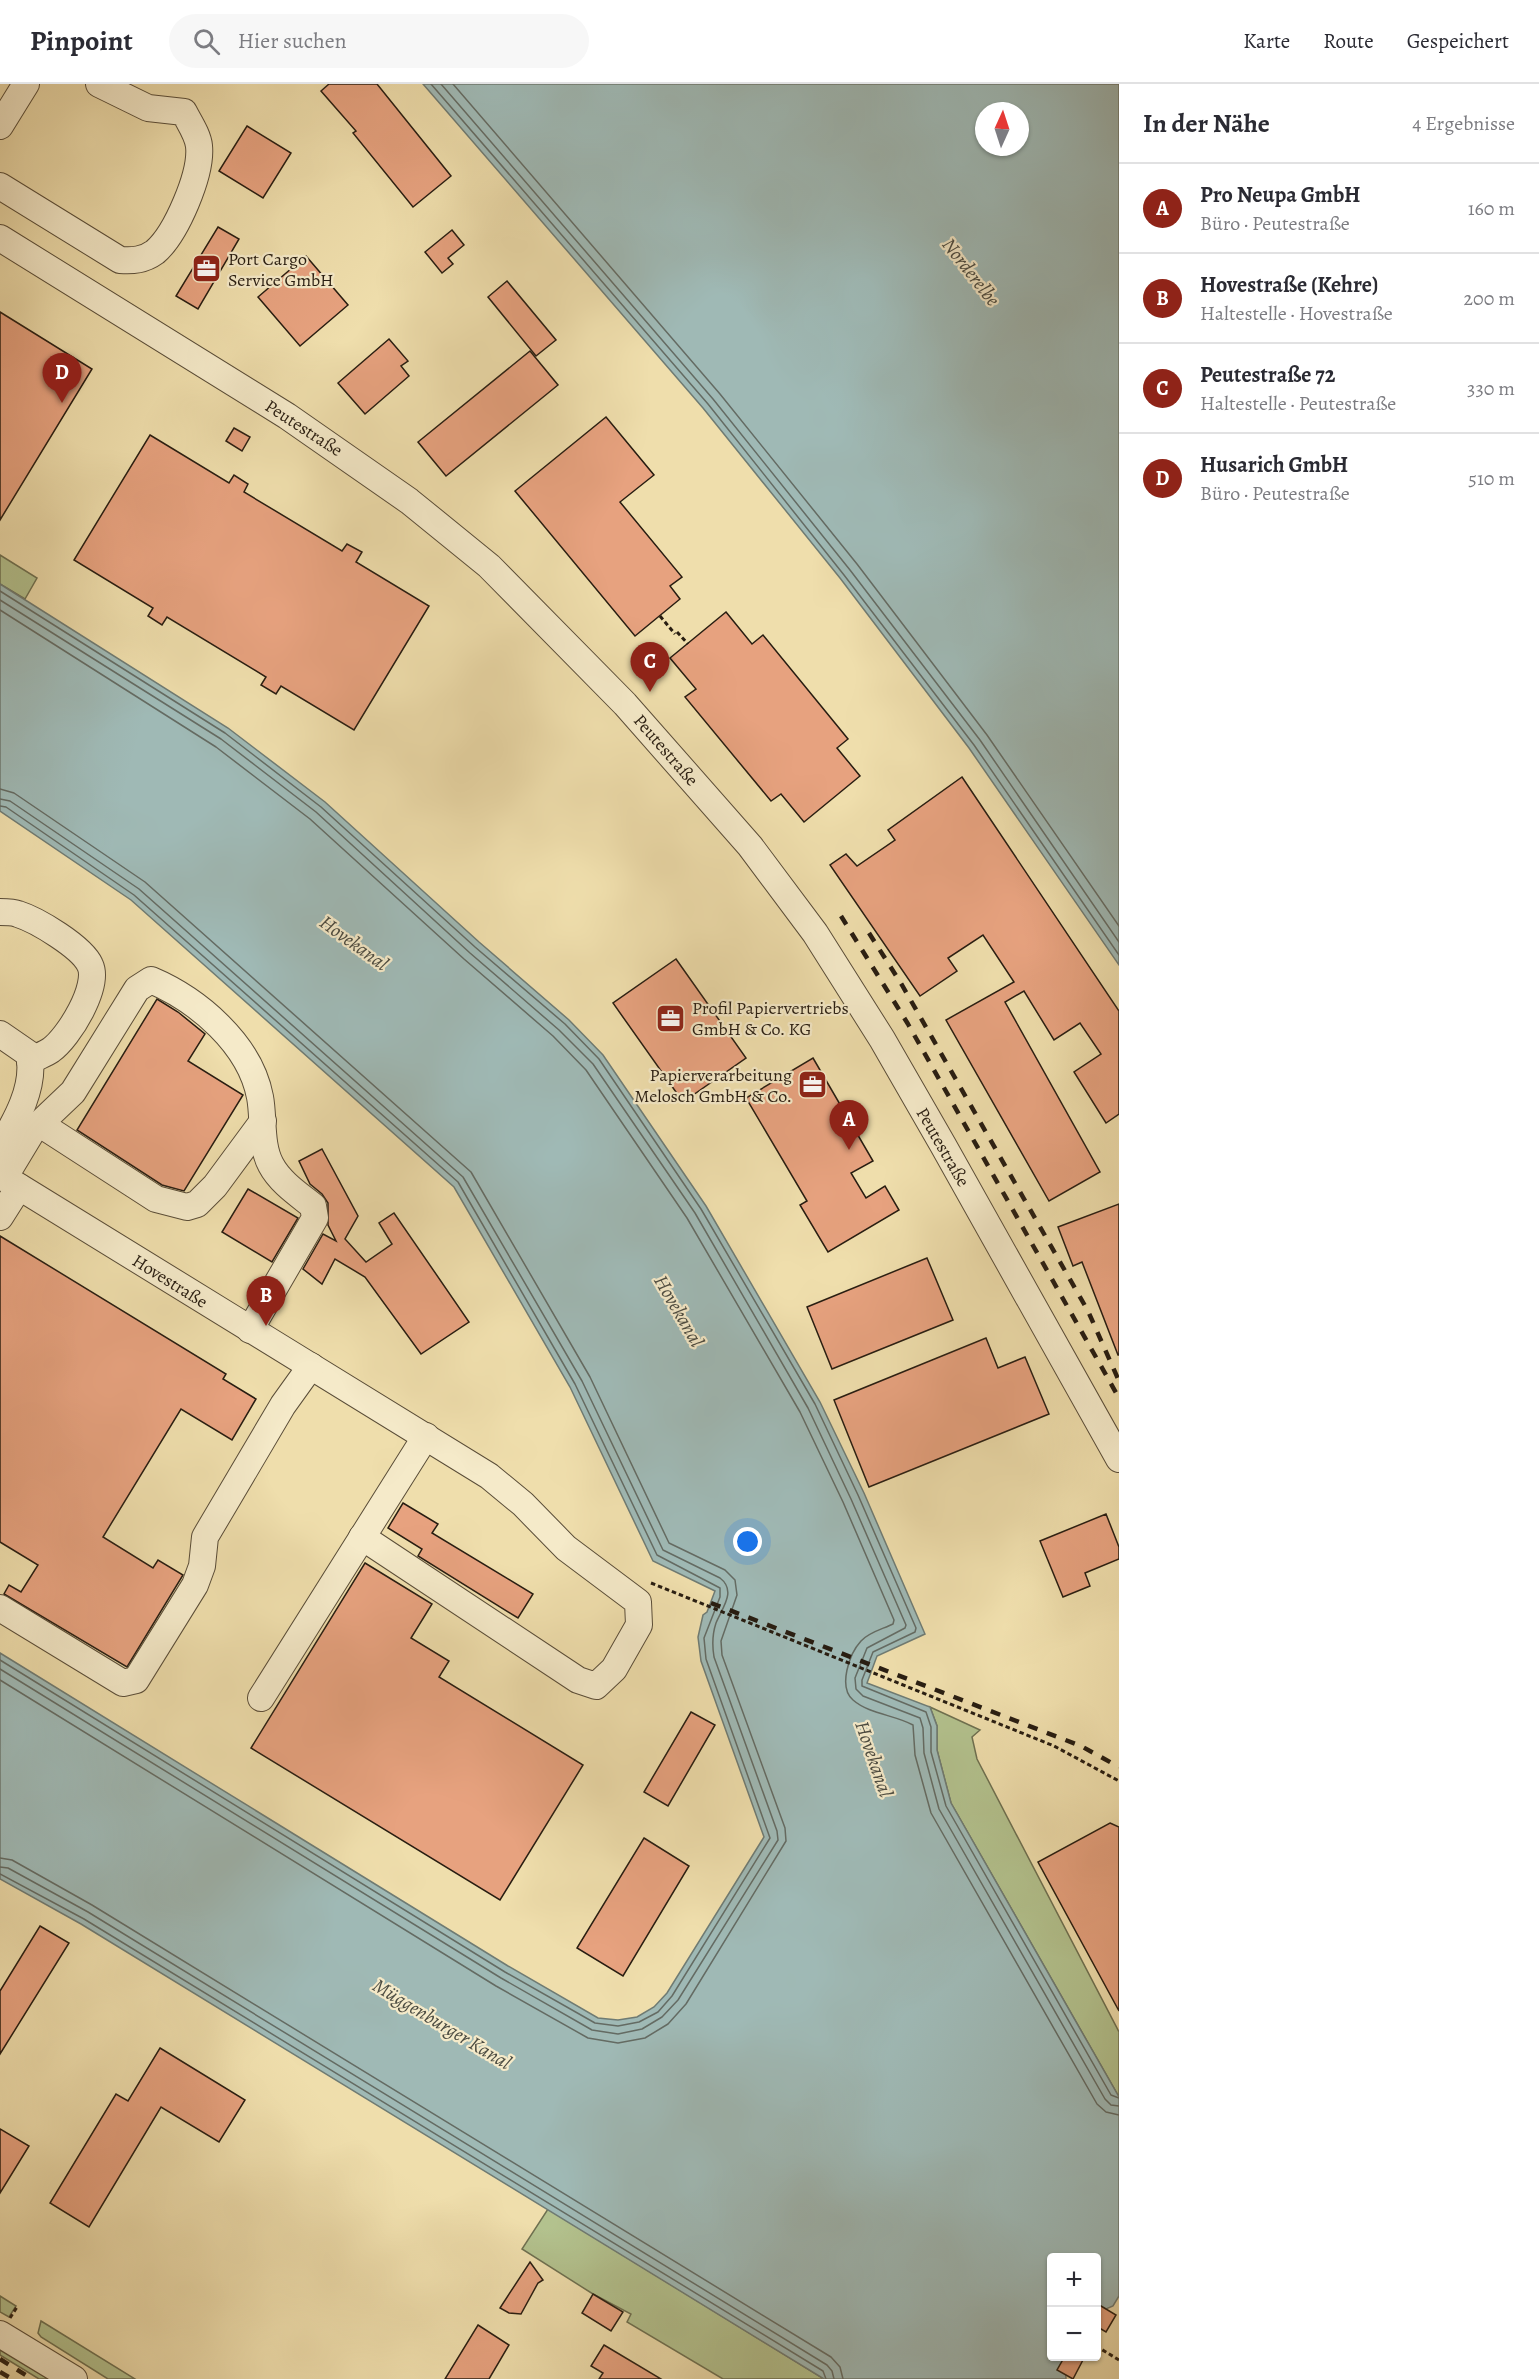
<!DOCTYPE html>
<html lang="de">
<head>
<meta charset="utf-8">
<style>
  :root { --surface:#fff; --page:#f7f7f7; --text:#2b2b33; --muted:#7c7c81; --line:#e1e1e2; --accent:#8f2418 }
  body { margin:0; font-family:Alegreya,serif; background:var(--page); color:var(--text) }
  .controls { position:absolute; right:18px; bottom:18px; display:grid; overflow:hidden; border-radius:6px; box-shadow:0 2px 4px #0004 }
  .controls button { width:54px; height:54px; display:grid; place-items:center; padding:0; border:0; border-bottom:2px solid var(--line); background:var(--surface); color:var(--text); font:30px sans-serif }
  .compass { position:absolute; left:975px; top:18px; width:54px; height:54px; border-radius:50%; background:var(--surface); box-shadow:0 2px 4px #0004; rotate:3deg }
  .you { position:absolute; left:748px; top:1458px; width:21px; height:21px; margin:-15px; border:4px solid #fff; border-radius:50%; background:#1a73e8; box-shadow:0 0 0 9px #1a73e833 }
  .badge { display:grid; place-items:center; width:39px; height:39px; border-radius:50%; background:var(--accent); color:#fff; font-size:20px; font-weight:700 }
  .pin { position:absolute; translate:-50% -50px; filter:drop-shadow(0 2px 3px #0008) }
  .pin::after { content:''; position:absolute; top:32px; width:21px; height:18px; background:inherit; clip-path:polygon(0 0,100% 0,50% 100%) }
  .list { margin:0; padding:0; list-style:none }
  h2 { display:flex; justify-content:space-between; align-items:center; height:78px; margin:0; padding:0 24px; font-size:26px }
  h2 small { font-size:20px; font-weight:400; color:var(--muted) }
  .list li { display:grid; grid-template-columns:39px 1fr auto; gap:18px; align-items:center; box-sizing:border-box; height:90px; padding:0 24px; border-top:2px solid var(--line) }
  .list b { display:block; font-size:22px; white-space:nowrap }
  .list p { margin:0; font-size:20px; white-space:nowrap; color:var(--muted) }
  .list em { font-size:20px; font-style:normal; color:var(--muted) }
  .icon { flex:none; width:33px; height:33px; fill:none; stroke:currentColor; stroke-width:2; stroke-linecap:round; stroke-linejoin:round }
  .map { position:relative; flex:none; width:1119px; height:2295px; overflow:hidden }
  header { display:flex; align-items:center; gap:36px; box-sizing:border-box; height:84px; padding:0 30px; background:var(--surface); border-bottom:2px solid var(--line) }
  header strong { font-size:28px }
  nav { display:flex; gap:33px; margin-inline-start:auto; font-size:21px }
  .search { width:420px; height:54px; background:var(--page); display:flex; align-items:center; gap:15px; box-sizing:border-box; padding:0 21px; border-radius:33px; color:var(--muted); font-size:22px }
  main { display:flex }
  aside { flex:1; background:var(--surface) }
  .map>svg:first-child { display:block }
  .green { fill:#b3c28e; stroke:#6e7050; stroke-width:1.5 }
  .water { fill:#9fb9b5; stroke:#6f7b73; stroke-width:1.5; fill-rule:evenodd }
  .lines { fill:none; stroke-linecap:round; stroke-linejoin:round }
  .shore { stroke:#646b63; stroke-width:1.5 }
  .building { fill:#e7a27f; stroke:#281d11; stroke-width:1.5 }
  .minor-casing { stroke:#5a4d38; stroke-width:28 }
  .path { stroke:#281d11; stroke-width:3; stroke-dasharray:4.5 3; stroke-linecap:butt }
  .minor { stroke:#f5eac9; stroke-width:26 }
  .rail { stroke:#281d11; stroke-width:4.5; stroke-dasharray:10 10; stroke-linecap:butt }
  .labels { text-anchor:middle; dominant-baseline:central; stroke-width:4.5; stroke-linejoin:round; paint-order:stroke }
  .poi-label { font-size:18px; fill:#281d11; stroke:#f5eac9; text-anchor:start }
  .street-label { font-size:18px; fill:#281d11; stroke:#f5eac9 }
  .water-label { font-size:20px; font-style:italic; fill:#4c4c42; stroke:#f5eac9 }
</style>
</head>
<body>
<header>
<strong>Pinpoint</strong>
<div class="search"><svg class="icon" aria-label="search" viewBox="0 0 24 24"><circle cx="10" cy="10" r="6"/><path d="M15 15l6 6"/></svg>Hier suchen</div>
<nav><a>Karte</a><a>Route</a><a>Gespeichert</a></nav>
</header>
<main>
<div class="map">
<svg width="1119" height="2295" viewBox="0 0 1119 2295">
  <rect width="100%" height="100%" fill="#efdeac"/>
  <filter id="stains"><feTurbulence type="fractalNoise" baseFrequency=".00333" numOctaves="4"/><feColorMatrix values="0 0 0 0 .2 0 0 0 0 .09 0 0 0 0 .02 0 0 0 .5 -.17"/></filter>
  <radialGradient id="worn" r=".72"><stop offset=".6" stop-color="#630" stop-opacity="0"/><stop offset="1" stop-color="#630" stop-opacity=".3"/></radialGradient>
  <g class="green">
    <polygon points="0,471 37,494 25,515 0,500"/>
    <polygon points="930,1623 980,1646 972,1653 977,1675 1119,1948 1119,2013 951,1719 937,1666 937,1642"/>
    <polygon points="548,2125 824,2295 723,2295 627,2238 631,2230 593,2210 522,2165"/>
    <polygon points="0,2212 16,2222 9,2233 0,2228"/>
    <polygon points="41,2237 135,2295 108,2295 41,2253 38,2249"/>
    <polygon points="0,2266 48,2295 39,2295 0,2271"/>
  </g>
  <g class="water">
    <path d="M423 0H1119V881L969 664 840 494 703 324ZM984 27H1020V63H984Z"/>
    <polygon points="0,500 228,644 325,718 479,858 569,936 603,971 706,1122 820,1318 864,1409 925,1550 877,1572 867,1599 930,1623 937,1642 937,1666 951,1719 1119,2013 1119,2212 1113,2222 1106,2225 1100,2222 1097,2228 1096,2174 1052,2174 1052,2272 1065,2273 1066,2295 824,2295 81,1840 0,1795 0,1569 508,1882 598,1934 618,1936 637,1933 654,1923 667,1909 764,1753 701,1577 698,1553 703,1531 707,1528 715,1507 653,1477 570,1303 454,1103 131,816 0,727"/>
  </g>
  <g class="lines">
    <g class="shore">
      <polyline points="431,0 708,320 844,491 974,661 1119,871"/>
      <polyline points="441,0 713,315 850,486 980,656 1119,858"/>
      <polyline points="453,0 720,310 857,480 987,651 1119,842"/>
      <polyline points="0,507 225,649 321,723 475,863 565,940 599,975 701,1125 815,1320 858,1411 916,1544 915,1548 873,1568 862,1596 862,1602 926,1628 931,1643 931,1668 946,1722 1111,2011 1119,2014"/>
      <polyline points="0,516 221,655 316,728 470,869 559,946 593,980 695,1129 808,1324 851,1415 906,1541 905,1544 867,1564 855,1594 856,1605 863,1612 920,1634 923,1644 924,1669 939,1725 1105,2015 1111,2021 1119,2022"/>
      <path d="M0 526 216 663 310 735 464 875 553 952 586 986 687 1134 800 1328 843 1418 894 1536 893 1540C883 1545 869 1548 861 1557 849 1570 838 1603 853 1616 869 1630 895 1631 913 1641L915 1671 931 1729 1097 2020 1106 2028 1119 2031"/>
      <polyline points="0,705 14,709 145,798 471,1088 590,1293 669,1459 725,1486 735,1496 737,1511 721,1557 722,1571 785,1744 786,1757 686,1920 668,1940 645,1954 618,1959 588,1954 496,1902 0,1596"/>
      <path d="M0 715 10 717 139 805 463 1093 582 1297 663 1466 720 1494C737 1507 722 1524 716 1539 712 1551 712 1561 714 1573L777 1747 778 1756 678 1916 662 1933 642 1945 618 1950 592 1946 501 1894 0 1585"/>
      <polyline points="0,722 6,723 134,811 458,1098 575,1300 657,1471 720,1504 720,1513 704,1554 706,1575 770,1754 672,1912 658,1928 639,1938 618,1942 595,1939 505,1888 0,1576"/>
      <polyline points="0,1774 12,1776 92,1821 831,2273 840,2283 843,2295"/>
      <polyline points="0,1783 8,1784 88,1828 827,2281 832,2287 834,2295"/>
      <polyline points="0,1790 84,1835 823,2287 826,2295"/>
    </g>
  </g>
  <g class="building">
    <polygon points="329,0 377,0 451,92 413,123 353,49 356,47 321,7"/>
    <polygon points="247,42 291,69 263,114 219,87"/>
    <polygon points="218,143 239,155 198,225 176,212"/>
    <polygon points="452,146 464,161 448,174 453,180 442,189 425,168"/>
    <polygon points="306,172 348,221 300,262 258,213"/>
    <polygon points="507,197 556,256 536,272 488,213"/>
    <polygon points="0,228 92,285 0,436"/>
    <polygon points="389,255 408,277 401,282 409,292 365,330 338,299"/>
    <polygon points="530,267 558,301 446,392 418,358"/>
    <polygon points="606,333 654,391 620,418 682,493 670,502 680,515 635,552 515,407"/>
    <polygon points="234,344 250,353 242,367 226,357"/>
    <polygon points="150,351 229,399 234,391 248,400 244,408 342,467 347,460 362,468 356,478 429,522 354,646 281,602 276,610 261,601 266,593 167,533 162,541 148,532 153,524 74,476"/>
    <polygon points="726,528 752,560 763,551 848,655 837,664 860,692 804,738 781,710 771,717 685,613 696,605 670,574"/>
    <polygon points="962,693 1119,927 1119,1030 1106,1039 1074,988 1101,970 1080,939 1054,956 1024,907 1005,918 1100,1088 1049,1117 946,936 1014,898 983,851 948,874 957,887 920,912 830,781 846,770 857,782 895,756 888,746"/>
    <polygon points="676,875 746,974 683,1018 613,919"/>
    <polygon points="157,915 178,928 205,950 188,977 243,1011 184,1107 162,1101 77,1046"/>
    <polygon points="813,974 873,1077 851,1089 866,1114 885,1102 899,1126 828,1168 800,1121 807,1117 746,1014"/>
    <polygon points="322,1065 358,1132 345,1155 366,1178 392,1160 379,1139 394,1129 469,1238 421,1270 365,1193 335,1175 322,1200 303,1185 323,1150 336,1157 328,1141 328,1119 322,1110 310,1100 299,1077"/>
    <polygon points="248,1105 298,1134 272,1178 222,1148"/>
    <polygon points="1119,1120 1119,1271 1118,1271 1082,1178 1073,1182 1058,1143"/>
    <polygon points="0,1152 226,1290 223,1295 256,1315 232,1356 181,1325 103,1453 153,1484 158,1476 183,1491 127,1583 4,1510 9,1501 21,1508 38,1481 0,1458"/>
    <polygon points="927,1174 953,1236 832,1285 807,1223"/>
    <polygon points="986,1254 998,1284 1025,1273 1049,1330 869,1403 834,1316"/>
    <polygon points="403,1419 438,1440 432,1449 533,1510 518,1534 418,1472 422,1465 388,1444"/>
    <polygon points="1106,1430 1119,1463 1119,1475 1085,1489 1090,1502 1063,1513 1040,1457"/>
    <polygon points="365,1479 432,1520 411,1554 449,1577 439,1593 583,1681 500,1816 251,1664"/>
    <polygon points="691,1628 715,1641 668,1722 644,1708"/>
    <polygon points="1110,1739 1119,1743 1119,1927 1038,1778"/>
    <polygon points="644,1754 689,1782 623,1892 577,1864"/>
    <polygon points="40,1842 69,1859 0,1970 0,1907"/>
    <polygon points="160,1964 245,2016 219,2058 161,2023 89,2143 50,2119 116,2010 128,2017"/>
    <polygon points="0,2045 29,2062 0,2109"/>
    <polygon points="530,2178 543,2196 538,2199 521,2230 509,2229 500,2224"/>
    <polygon points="593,2210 623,2228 611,2247 582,2229"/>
    <polygon points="1096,2219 1116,2231 1106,2248 1096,2242"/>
    <polygon points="478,2241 509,2261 489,2295 445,2295"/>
    <polygon points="604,2261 661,2295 599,2295 603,2289 591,2282"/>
    <polygon points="1065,2272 1085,2272 1073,2295 1057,2286"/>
  </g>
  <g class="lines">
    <defs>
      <g id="minor">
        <polyline points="0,42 26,0"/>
        <path d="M0 102 120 176C133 177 144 176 155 168 176 150 202 90 199 62 198 51 189 38 184 28L148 24 99 0"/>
        <polyline points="0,154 287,332 409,417 489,482 625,620 750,762 815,849 882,955 943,1061 1119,1375"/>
        <path d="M0 828C6 828 13 828 18 830 37 836 82 863 90 881 100 902 69 953 51 966 45 970 37 973 30 977"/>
        <path d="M0 950 29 970C36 1002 16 1037 0 1063"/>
        <polyline points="40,1040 156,1115 187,1123 197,1120 215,1102 263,1037"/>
        <polyline points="0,1091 489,1392 523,1420 566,1464 638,1518 639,1541 614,1585 596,1602 578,1596 362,1453"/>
        <path d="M4 1094 33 1046 73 1008 137 905 151 896C198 916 250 960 260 1013 264 1033 260 1061 271 1081 280 1098 298 1110 313 1122L315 1134 250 1246"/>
        <polyline points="0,1133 19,1103"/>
        <polyline points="0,1524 123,1599 136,1596 195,1501 202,1482 205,1453 283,1321 311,1282"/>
        <polyline points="261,1614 426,1352"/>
        <polyline points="0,2250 74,2295"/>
      </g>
    </defs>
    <use href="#minor" class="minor-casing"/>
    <g class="path">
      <polyline points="660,532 675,550"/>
      <polyline points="677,548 688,560"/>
      <polyline points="651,1499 1054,1662 1119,1697"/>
      <polyline points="10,2234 17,2223"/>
      <polyline points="1096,2262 1119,2276"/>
    </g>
    <use href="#minor" class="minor"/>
    <g class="rail">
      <polyline points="841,832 908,940 1119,1314"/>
      <polyline points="869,849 902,901 1088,1227 1119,1297"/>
      <polyline points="711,1519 1081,1662 1119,1683"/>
      <polyline points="0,2275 32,2295"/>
      <polyline points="0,2288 12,2295"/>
    </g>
  </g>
  <defs>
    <symbol id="office-square" viewBox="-11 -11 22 22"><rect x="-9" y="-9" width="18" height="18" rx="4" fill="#8f2418" stroke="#f5eac9"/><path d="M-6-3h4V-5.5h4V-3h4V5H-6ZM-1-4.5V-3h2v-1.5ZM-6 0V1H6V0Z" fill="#fff"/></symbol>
  </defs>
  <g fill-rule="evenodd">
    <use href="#office-square" x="190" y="168" width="33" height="33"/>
    <use href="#office-square" x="654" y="918" width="33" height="33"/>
    <use href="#office-square" x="796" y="984" width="33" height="33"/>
  </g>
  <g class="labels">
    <g class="poi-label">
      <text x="228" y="175">Port Cargo<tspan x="228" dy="21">Service GmbH</tspan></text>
      <text x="692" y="924">Profil Papiervertriebs<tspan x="692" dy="21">GmbH &amp; Co. KG</tspan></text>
      <text x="792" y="991" text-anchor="end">Papierverarbeitung<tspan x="792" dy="21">Melosch GmbH &amp; Co.</tspan></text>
    </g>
    <g class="street-label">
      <text transform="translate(304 344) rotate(33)">Peutestraße</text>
      <text transform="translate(666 666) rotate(49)">Peutestraße</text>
      <text transform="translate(943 1063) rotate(60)">Peutestraße</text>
      <text transform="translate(170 1197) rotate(32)">Hovestraße</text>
    </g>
    <g class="water-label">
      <text transform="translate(971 188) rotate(52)">Norderelbe</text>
      <text transform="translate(354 859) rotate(36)">Hovekanal</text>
      <text transform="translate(679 1227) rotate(60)">Hovekanal</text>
      <text transform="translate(874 1675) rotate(71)">Hovekanal</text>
      <text transform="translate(442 1940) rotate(31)">Müggenburger Kanal</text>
    </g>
  </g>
  <rect width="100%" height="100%" filter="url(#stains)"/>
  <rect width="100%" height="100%" fill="url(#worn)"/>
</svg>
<div class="controls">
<button>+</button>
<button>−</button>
</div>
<svg class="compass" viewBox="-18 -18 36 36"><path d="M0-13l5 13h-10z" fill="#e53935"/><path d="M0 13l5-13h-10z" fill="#7c7c81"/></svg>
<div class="you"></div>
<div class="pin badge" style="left:849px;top:1066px">A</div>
<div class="pin badge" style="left:266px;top:1242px">B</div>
<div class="pin badge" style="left:650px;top:608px">C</div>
<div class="pin badge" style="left:62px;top:319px">D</div>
</div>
<aside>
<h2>In der Nähe<small>4 Ergebnisse</small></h2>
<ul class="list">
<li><span class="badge">A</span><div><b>Pro Neupa GmbH</b><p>Büro · Peutestraße</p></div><em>160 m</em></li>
<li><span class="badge">B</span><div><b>Hovestraße (Kehre)</b><p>Haltestelle · Hovestraße</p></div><em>200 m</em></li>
<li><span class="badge">C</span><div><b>Peutestraße 72</b><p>Haltestelle · Peutestraße</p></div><em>330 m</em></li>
<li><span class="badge">D</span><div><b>Husarich GmbH</b><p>Büro · Peutestraße</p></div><em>510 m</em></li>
</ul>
</aside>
</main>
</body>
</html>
